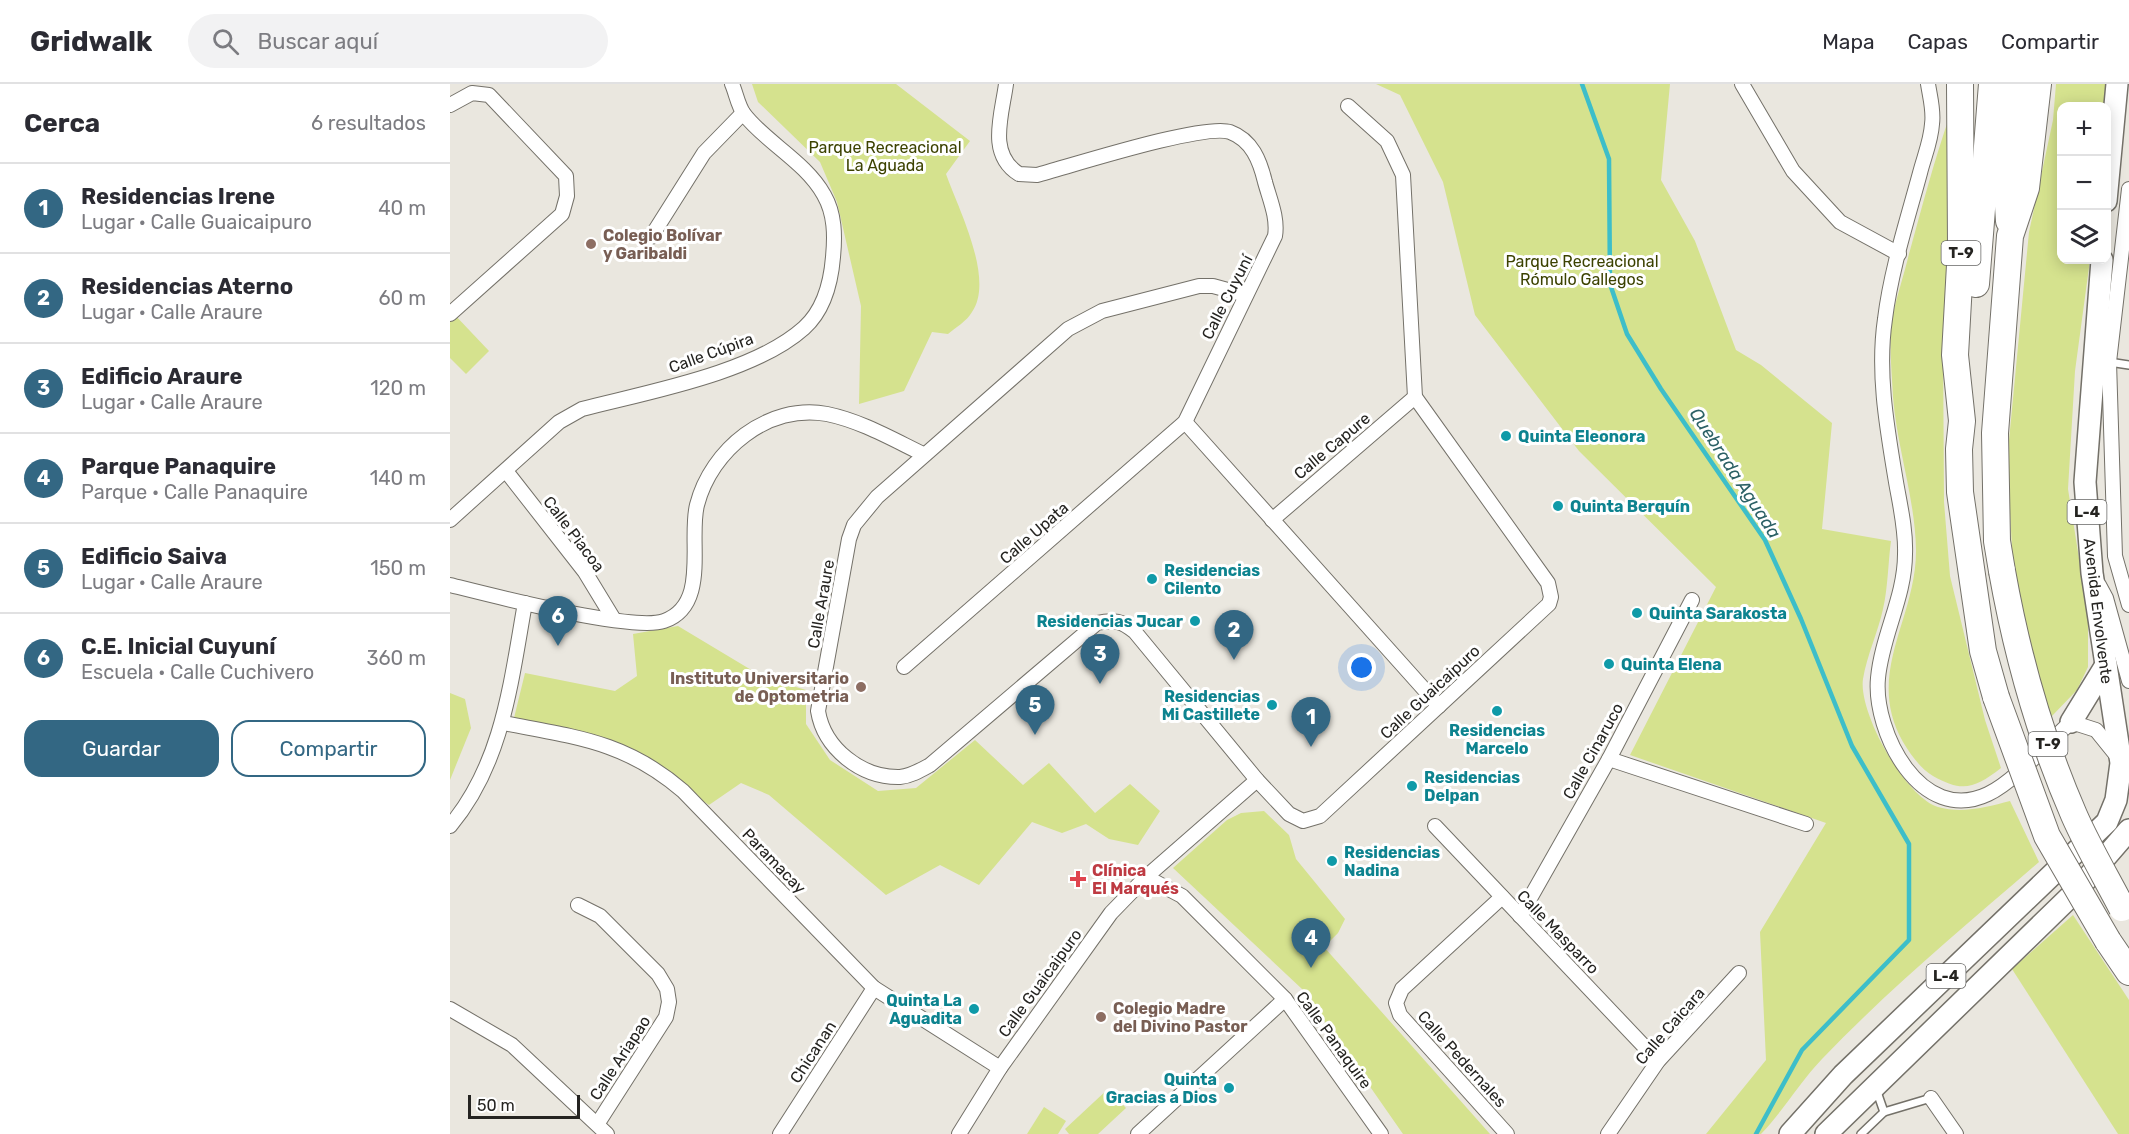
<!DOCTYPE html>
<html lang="es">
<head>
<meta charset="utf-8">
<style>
  :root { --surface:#fff; --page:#f2f2f3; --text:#2b2b33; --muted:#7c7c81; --line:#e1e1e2; --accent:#336783 }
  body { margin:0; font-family:Rubik,sans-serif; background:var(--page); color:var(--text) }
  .controls { position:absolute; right:18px; top:18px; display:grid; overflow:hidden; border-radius:12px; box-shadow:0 3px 15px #0003 }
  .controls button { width:54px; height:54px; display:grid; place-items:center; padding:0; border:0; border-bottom:2px solid var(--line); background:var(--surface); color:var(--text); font:30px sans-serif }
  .scale { position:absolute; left:18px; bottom:15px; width:112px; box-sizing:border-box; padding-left:6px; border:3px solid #252421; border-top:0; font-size:16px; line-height:21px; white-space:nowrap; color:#252421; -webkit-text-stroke:4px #fff; paint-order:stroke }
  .you { position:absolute; left:912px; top:584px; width:21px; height:21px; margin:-15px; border:4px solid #fff; border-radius:50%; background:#1a73e8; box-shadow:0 0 0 9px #1a73e833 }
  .badge { display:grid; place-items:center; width:39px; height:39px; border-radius:50%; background:var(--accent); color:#fff; font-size:20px; font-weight:700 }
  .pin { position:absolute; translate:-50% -50px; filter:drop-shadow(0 2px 3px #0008) }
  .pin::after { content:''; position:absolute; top:32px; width:21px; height:18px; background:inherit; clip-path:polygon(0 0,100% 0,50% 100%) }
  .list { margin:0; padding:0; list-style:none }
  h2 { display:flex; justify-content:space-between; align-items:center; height:78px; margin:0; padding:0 24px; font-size:26px }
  h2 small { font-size:20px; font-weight:400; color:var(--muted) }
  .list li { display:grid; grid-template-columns:39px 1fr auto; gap:18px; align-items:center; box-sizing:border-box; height:90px; padding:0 24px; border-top:2px solid var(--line) }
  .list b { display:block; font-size:22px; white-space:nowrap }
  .list p { margin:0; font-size:20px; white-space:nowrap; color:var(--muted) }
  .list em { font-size:20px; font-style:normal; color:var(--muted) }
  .actions { display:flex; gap:12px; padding:18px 24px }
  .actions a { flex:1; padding:14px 0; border:2px solid var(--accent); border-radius:18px; text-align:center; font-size:21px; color:var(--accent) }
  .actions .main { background:var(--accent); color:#fff }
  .icon { flex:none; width:33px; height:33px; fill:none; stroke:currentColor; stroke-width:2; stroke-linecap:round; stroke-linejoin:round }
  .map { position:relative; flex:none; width:1679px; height:1050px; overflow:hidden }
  header { display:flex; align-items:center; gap:36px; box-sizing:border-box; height:84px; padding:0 30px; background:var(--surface); border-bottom:2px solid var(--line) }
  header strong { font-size:28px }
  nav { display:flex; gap:33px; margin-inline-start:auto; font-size:21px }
  .search { width:420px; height:54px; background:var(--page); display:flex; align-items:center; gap:15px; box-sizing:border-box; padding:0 21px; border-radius:33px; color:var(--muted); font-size:22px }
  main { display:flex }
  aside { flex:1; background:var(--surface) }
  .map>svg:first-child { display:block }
  .green { fill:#d5e28e }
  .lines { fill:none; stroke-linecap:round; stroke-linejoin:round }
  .stream { stroke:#3dbec9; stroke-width:4.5 }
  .lane-casing { stroke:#747169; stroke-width:10 }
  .street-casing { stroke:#747169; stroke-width:16 }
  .primary-casing { stroke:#747169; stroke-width:24 }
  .highway-casing { stroke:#747169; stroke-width:28 }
  .lane { stroke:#fff; stroke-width:7 }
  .street { stroke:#fff; stroke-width:14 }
  .primary { stroke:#fff; stroke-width:21 }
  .highway { stroke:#fff; stroke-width:26 }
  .highway-bridge-casing { stroke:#747169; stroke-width:28; stroke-linecap:butt }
  .highway-bridge { stroke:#fff; stroke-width:26 }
  .education-dot { fill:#8d6e63; stroke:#fff; stroke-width:2 }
  .culture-dot { fill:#0f9aa8; stroke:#fff; stroke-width:2 }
  .health-dot { fill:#e0444e; stroke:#fff; stroke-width:2 }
  .labels { text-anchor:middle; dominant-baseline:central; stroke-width:6; stroke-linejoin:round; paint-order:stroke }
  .shield { fill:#fff; stroke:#666664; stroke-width:1.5 }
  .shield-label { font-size:15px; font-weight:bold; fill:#252421 }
  .park-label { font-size:16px; fill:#3c4200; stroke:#fff }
  .education-label { font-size:16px; font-weight:bold; fill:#785e54; stroke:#fff; text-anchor:start }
  .street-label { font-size:16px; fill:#252421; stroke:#fff }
  .culture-label { font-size:16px; font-weight:bold; fill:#0d838f; stroke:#fff; text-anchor:start }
  .health-label { font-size:16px; font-weight:bold; fill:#be3a42; stroke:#fff; text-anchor:start }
  .water-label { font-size:18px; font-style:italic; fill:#2c6166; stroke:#fff }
</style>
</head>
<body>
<header>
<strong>Gridwalk</strong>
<div class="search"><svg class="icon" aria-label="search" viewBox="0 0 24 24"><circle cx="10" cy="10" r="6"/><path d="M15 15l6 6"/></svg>Buscar aquí</div>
<nav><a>Mapa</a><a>Capas</a><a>Compartir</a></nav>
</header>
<main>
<aside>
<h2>Cerca<small>6 resultados</small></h2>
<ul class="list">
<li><span class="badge">1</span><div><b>Residencias Irene</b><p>Lugar · Calle Guaicaipuro</p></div><em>40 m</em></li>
<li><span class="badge">2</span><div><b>Residencias Aterno</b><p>Lugar · Calle Araure</p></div><em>60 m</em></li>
<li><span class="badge">3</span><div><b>Edificio Araure</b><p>Lugar · Calle Araure</p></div><em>120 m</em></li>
<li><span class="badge">4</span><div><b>Parque Panaquire</b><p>Parque · Calle Panaquire</p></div><em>140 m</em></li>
<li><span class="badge">5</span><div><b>Edificio Saiva</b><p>Lugar · Calle Araure</p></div><em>150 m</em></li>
<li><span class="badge">6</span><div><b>C.E. Inicial Cuyuní</b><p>Escuela · Calle Cuchivero</p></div><em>360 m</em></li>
</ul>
<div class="actions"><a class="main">Guardar</a><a>Compartir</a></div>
</aside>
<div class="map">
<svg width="1679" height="1050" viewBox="0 0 1679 1050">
  <rect width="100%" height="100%" fill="#eae7df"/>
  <g class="green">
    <path d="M302 0H446L520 57 496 90C508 124 545 195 522 228 517 237 505 244 498 250L482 248 454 307 409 320 411 222 387 118 370 78 308 18Z"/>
    <path d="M926 0H1220L1211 96 1245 157 1286 266 1311 281 1382 339 1372 445 1441 457C1438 479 1438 503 1433 525 1428 548 1417 571 1413 595 1408 628 1455 713 1488 723 1512 730 1537 723 1560 717L1589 778C1515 842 1439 905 1372 975 1350 998 1333 1027 1311 1050H1256L1316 976 1310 848 1376 739 1180 671 1266 503 1129 367 1025 231 993 98 950 11Z"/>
    <polygon points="1606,0 1656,0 1654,22 1612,22 1612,176 1640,176 1625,287 1618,405 1638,531 1638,583 1627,606 1601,633 1587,592 1563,481 1557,377 1579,148 1603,36"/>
    <path d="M1500 31 1502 117 1493 255 1494 418 1500 492 1535 636 1551 684C1525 704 1513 709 1483 692 1470 684 1461 671 1453 658 1414 589 1467 535 1466 465 1465 414 1447 364 1443 313 1442 288 1438 257 1443 231 1447 211 1454 191 1459 170 1472 123 1484 77 1500 31Z"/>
    <polygon points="3,229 39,267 16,290 0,274 0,232"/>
    <polygon points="228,542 313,593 356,606 356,640 380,676 428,707 466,704 525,656 573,701 599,679 645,729 680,700 710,727 688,761 659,755 636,740 612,749 582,738 529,801 490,781 436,811 319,711 291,699 259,721 164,658 64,634 75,589 165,607 187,592 183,550"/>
    <polygon points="0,609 15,615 21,644 0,696"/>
    <polygon points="814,727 839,751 846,775 895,835 888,849 874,863 1040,1050 953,1050 852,905 723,784 777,736 791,729"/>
    <polygon points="1623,831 1679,916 1679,1050 1668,1050 1562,885"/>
    <polygon points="658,1005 676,1024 648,1050 619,1050 615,1045"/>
    <polygon points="594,1023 616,1037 608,1050 577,1050"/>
  </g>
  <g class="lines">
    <polyline class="stream" points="1132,0 1159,75 1160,200 1177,250 1211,305 1315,456 1351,535 1402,662 1459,760 1459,856 1352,966 1306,1050"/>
    <defs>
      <g id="lane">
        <polyline points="1659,278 1679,281"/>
        <polyline points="1426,1005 1434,1028"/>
        <polyline points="1411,1050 1434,1028 1481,1014"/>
      </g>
      <g id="street">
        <polyline points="1292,0 1343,87 1390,138 1449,170"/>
        <path d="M1478 0C1480 13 1484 27 1482 40 1481 57 1474 73 1470 89 1457 137 1441 186 1435 235 1427 289 1437 344 1446 398 1450 421 1456 446 1455 470 1455 513 1432 551 1428 594 1423 648 1471 742 1538 710 1564 698 1599 658 1621 638L1646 646 1667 672"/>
        <polyline points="0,21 22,9 39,11 116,92 117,112 112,130 0,230"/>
        <polyline points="1679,105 1659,278 1665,472 1679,521"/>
        <polyline points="201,153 254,69 293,29"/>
        <path d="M796 211 763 202H749L652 227 618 245 427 413 404 441 399 455 368 627C374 664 411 694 450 693 461 692 471 686 480 681L647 539C664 535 672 537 685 548L807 696"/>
        <polyline points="735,338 989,622"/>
        <polyline points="56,387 135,488 163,534"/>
        <path d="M0 436 109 338 132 325C198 308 304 289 354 244 374 226 381 198 383 173 385 152 385 130 374 111 356 78 314 57 294 30 288 22 286 9 282 0"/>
        <polyline points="822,436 965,313"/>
        <path d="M0 501C40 511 182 548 214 537 260 521 238 456 247 421 261 366 318 319 377 330 411 337 442 355 473 370"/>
        <polyline points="1649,501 1656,514 1679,597"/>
        <path d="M454 583 735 338 825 152C828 134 820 116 815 98 810 77 802 56 780 48 754 39 621 82 587 91L569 90C537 70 552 31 556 0"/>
        <path d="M53 639C125 653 175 657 233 707L424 904 550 984"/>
        <polyline points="1159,675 1356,740"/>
        <path d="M0 742C53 679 61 597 75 519"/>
        <polyline points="985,742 1208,977"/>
        <polyline points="696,793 732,812 835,915 931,1050"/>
        <polyline points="1052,813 952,905 946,919 950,931 1057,1050"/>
        <polyline points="128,821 150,832 208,890 217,905 219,918 216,933 148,1039"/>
        <polyline points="1070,832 1159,675 1242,516"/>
        <polyline points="0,925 62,961 157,1050"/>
        <polyline points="1481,1014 1506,1050"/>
        <polyline points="330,1050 424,904"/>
        <polyline points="509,1050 550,984 661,829 696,793 807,696 839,730 853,737 870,732 1099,520 1101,513 1098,499 965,313 953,91 937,57 898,22"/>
        <polyline points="688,1050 835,915"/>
        <polyline points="1158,1050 1208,977 1289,889"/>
      </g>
      <g id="primary">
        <polyline points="1656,117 1667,0"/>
        <polyline points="1621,638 1656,581"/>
        <polyline points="1340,1050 1393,991 1657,738 1666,716 1671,679 1642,489 1635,398 1652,176"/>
        <polyline points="1376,1050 1627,806 1679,746"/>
      </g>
      <g id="highway">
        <polyline points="1510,0 1511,163 1505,271 1512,337 1509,365 1510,408 1533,567 1546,613"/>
        <polyline points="1559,137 1557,107 1567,0"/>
        <polyline points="1526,200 1542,0"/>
        <polyline points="1552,487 1547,457 1545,349 1560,152 1576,104 1588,0"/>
        <polyline points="1658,857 1679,888"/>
      </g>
    </defs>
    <use href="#lane" class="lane-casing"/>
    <use href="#street" class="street-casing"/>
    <use href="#primary" class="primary-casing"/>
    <use href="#highway" class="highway-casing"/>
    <use href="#lane" class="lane"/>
    <use href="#street" class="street"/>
    <use href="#primary" class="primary"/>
    <use href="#highway" class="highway"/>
    <defs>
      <g id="highway-bridge">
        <path d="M1552 487C1567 571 1590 653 1624 731 1638 763 1656 793 1672 824"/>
        <polyline points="1546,613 1597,752 1658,857"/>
      </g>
    </defs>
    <use href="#highway-bridge" class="highway-bridge-casing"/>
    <use href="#highway-bridge" class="highway-bridge"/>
  </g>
  <g class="education-dot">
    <circle cx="141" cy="160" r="6"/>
    <circle cx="411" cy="603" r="6"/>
    <circle cx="651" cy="933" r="6"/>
  </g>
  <g class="culture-dot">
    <circle cx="1056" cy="352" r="6"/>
    <circle cx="1108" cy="422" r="6"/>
    <circle cx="702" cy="495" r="6"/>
    <circle cx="1187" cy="529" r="6"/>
    <circle cx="745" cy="537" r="6"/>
    <circle cx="1159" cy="580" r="6"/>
    <circle cx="822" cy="621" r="6"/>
    <circle cx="1047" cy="627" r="6"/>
    <circle cx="962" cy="702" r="6"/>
    <circle cx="882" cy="777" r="6"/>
    <circle cx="524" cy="925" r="6"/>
    <circle cx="779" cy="1004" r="6"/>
  </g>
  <path class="health-dot" d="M625 786h6v6h6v6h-6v6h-6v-6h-6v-6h6z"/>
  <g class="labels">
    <g class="shield">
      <rect x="1491.5" y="157" width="39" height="24" rx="4.5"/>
      <rect x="1617.5" y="416" width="39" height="24" rx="4.5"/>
      <rect x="1578.5" y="648" width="39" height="24" rx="4.5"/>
      <rect x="1476.5" y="880" width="39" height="24" rx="4.5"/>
    </g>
    <g class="shield-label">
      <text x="1511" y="169">T-9</text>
      <text x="1637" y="428">L-4</text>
      <text x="1598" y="660">T-9</text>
      <text x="1496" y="892">L-4</text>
    </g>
    <g class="park-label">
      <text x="435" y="63">Parque Recreacional<tspan x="435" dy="18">La Aguada</tspan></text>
      <text x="1132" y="177">Parque Recreacional<tspan x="1132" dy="18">Rómulo Gallegos</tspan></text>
    </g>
    <g class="education-label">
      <text x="153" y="151">Colegio Bolívar<tspan x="153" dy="18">y Garibaldi</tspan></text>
      <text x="399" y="594" text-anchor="end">Instituto Universitario<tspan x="399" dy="18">de Optometria</tspan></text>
      <text x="663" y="924">Colegio Madre<tspan x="663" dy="18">del Divino Pastor</tspan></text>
    </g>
    <g class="street-label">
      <text transform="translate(777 213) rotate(-63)">Calle Cuyuní</text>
      <text transform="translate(261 269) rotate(-20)">Calle Cúpira</text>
      <text transform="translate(882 362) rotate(-40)">Calle Capure</text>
      <text transform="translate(584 449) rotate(-41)">Calle Upata</text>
      <text transform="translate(124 450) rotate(53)">Calle Piacoa</text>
      <text transform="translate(371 520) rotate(-80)">Calle Araure</text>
      <text transform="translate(1648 527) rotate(83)">Avenida Envolvente</text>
      <text transform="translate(980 608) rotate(-43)">Calle Guaicaipuro</text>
      <text transform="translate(1143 667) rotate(-61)">Calle Cinaruco</text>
      <text transform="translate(324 777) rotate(46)">Paramacay</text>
      <text transform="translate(1108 848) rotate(46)">Calle Masparro</text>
      <text transform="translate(590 899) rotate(-54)">Calle Guaicaipuro</text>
      <text transform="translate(1220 942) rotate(-49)">Calle Caicara</text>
      <text transform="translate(884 956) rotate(54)">Calle Panaquire</text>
      <text transform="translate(363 968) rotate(-57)">Chicanan</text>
      <text transform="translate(170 974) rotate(-57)">Calle Ariapao</text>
      <text transform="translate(1012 975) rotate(48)">Calle Pedernales</text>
    </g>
    <g class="culture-label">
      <text x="1068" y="352">Quinta Eleonora</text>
      <text x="1120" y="422">Quinta Berquín</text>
      <text x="714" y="486">Residencias<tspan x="714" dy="18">Cilento</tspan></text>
      <text x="1199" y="529">Quinta Sarakosta</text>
      <text x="733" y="537" text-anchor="end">Residencias Jucar</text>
      <text x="1171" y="580">Quinta Elena</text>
      <text x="810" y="612" text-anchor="end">Residencias<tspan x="810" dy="18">Mi Castillete</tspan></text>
      <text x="1047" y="646" text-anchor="middle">Residencias<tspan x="1047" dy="18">Marcelo</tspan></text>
      <text x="974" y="693">Residencias<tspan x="974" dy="18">Delpan</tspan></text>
      <text x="894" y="768">Residencias<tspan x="894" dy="18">Nadina</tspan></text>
      <text x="512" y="916" text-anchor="end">Quinta La<tspan x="512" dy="18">Aguadita</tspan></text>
      <text x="767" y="995" text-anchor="end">Quinta<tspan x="767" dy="18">Gracias a Dios</tspan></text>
    </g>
    <g class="health-label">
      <text x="642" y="786">Clínica<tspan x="642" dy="18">El Marqués</tspan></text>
    </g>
    <g class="water-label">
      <text transform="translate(1285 389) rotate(57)">Quebrada Aguada</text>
    </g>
  </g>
</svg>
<div class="controls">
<button>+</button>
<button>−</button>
<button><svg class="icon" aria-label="layers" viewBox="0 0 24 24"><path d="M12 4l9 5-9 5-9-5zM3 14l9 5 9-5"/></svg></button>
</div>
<div class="scale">50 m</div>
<div class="you"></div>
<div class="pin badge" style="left:861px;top:663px">1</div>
<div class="pin badge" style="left:784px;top:576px">2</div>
<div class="pin badge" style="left:650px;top:600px">3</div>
<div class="pin badge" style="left:861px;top:884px">4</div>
<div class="pin badge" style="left:585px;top:651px">5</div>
<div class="pin badge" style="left:108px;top:562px">6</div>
</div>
</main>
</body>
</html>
